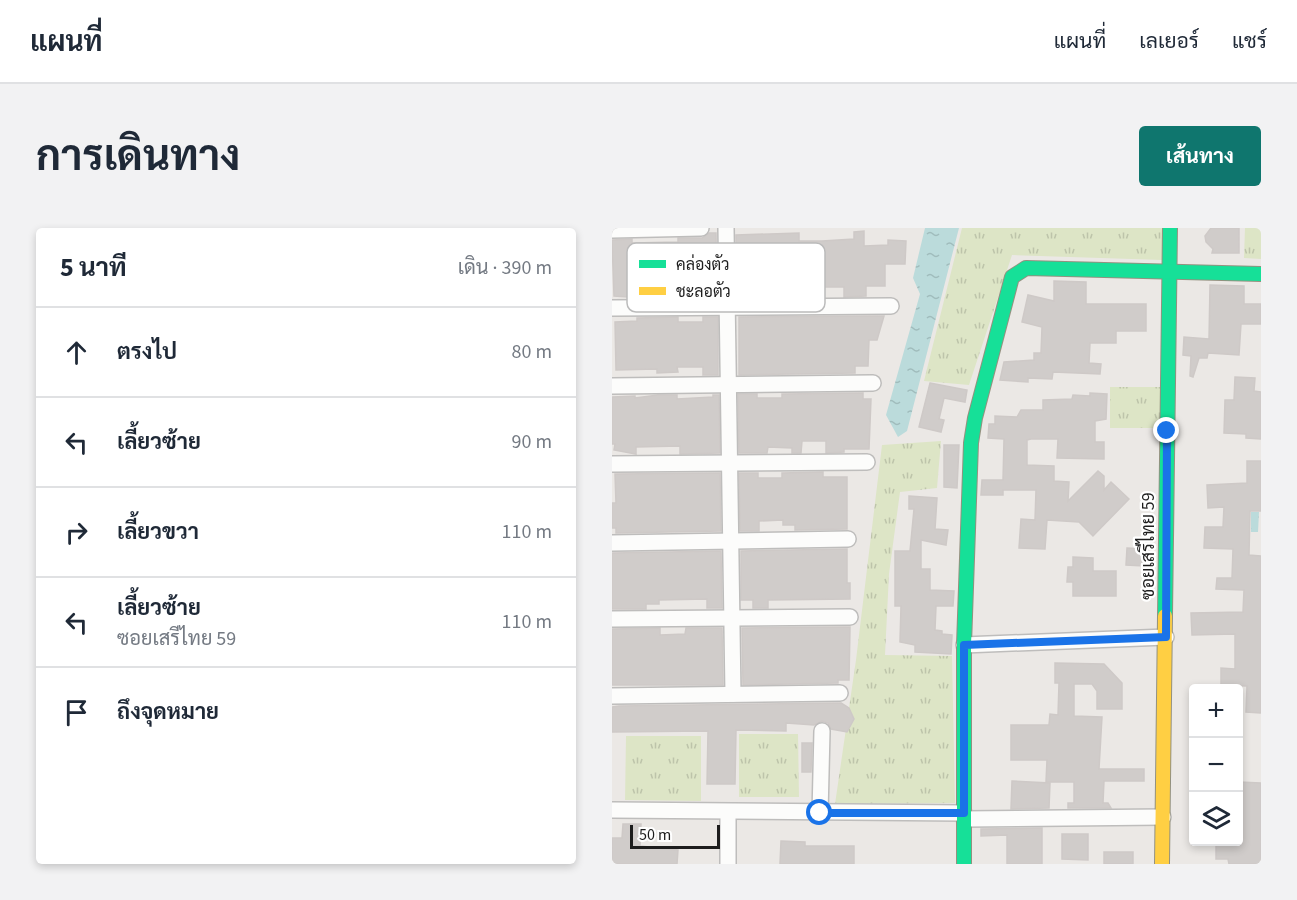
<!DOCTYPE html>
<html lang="th">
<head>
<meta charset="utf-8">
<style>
  :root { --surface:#fff; --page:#f2f2f3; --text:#1f2937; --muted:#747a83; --line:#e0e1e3; --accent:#0f766e }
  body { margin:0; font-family:"Source Sans 3",Sarabun,sans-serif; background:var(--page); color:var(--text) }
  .controls { position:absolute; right:18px; bottom:18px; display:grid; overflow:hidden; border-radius:6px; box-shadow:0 3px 9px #0003 }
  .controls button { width:54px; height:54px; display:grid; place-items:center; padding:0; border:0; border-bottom:2px solid var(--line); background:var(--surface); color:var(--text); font:30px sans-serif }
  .scale { position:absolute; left:18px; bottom:15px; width:90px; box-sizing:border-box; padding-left:6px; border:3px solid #1d1d1d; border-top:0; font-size:16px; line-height:21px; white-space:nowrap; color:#1d1d1d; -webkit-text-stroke:4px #fff; paint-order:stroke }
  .stop { position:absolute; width:18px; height:18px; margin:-14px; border:4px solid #1a73e8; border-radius:50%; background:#fff }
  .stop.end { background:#1a73e8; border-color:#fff; box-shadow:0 2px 6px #0008 }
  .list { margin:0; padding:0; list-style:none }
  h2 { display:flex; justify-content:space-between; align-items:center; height:78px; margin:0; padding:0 24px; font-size:26px }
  h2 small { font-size:20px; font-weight:400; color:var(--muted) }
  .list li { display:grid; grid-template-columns:39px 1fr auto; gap:18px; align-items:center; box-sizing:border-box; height:90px; padding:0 24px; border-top:2px solid var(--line) }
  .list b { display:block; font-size:22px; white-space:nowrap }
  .list p { margin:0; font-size:20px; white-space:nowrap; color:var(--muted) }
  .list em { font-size:20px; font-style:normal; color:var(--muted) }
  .icon { flex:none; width:33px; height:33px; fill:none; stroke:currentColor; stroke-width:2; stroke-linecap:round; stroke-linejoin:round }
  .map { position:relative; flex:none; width:649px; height:636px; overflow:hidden; border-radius:6px }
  header { display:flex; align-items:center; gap:36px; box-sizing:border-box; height:84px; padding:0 30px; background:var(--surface); border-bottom:2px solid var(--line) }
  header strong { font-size:28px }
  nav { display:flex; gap:33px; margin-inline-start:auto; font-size:21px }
  .intro { display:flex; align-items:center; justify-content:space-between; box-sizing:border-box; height:144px; padding:0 36px }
  h1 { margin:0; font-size:42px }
  .button { padding:15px 27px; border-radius:6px; background:var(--accent); color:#fff; font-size:21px; font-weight:700 }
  main { display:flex; gap:36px; padding:0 36px }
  aside { flex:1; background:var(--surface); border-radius:6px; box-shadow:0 3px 9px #0003 }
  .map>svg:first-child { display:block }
  .grass { fill:url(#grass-tufts) }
  .water { fill:url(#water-ripples) }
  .building { fill:#d0ccca; stroke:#cec9c7; stroke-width:1.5 }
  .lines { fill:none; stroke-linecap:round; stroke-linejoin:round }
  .street-casing { stroke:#bebdbc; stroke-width:18 }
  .fast-casing { stroke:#93917f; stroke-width:16 }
  .slow-casing { stroke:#93917f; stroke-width:16 }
  .street { stroke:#fcfcfb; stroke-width:15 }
  .fast { stroke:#16e098; stroke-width:14 }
  .slow { stroke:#ffcf43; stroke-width:14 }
  .route { stroke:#1a73e8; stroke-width:8 }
  .labels { text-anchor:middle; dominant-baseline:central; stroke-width:4.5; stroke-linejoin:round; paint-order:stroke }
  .street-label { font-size:18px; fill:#1d1d1d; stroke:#fff }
  .key { fill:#fff; stroke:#bbb; stroke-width:1.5 }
  .key-label { font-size:16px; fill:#1d1d1d }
</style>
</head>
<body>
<header>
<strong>แผนที่</strong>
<nav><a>แผนที่</a><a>เลเยอร์</a><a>แชร์</a></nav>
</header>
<div class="intro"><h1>การเดินทาง</h1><a class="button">เส้นทาง</a></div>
<main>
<aside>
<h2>5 นาที<small>เดิน · 390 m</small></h2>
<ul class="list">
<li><svg class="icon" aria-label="ahead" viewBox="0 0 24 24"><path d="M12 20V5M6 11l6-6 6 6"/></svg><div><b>ตรงไป</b></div><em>80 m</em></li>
<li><svg class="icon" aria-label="left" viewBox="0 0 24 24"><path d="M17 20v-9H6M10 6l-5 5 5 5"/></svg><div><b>เลี้ยวซ้าย</b></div><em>90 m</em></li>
<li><svg class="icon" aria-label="right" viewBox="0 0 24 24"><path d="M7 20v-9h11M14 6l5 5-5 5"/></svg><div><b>เลี้ยวขวา</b></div><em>110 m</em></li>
<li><svg class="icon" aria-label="left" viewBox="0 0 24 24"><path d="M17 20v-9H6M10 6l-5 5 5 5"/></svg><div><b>เลี้ยวซ้าย</b><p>ซอยเสรีไทย 59</p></div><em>110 m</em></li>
<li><svg class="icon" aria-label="arrive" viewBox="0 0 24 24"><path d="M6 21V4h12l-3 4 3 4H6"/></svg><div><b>ถึงจุดหมาย</b></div></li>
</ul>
</aside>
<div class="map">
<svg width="649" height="636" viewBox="0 0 649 636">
  <defs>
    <pattern id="grass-tufts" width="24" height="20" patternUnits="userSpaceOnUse" patternTransform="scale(1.5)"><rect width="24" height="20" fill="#dde5c6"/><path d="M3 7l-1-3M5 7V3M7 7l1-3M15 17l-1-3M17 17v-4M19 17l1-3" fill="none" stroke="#bdc4aa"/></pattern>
    <pattern id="water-ripples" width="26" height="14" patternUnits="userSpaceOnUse" patternTransform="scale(1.5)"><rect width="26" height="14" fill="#bbdbdb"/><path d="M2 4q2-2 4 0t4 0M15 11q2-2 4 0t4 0" fill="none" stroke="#a0bcbc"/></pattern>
  </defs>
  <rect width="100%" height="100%" fill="#ebe8e5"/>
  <g class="grass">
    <polygon points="350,0 550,0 550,32 400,27 357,157 312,153"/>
    <polygon points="633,0 649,0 649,31 632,30"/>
    <rect x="498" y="159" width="50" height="41"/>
    <polygon points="329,213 325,260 288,264 277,346 273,427 340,428 343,575 223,576 244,432 270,217"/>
    <polygon points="127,506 186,506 187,569 127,569"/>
    <polygon points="14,508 89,508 89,573 13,572"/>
  </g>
  <g class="water">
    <polygon points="313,0 347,0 295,203 286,209 274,187 308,66 301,50"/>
    <polygon points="639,284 647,284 646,304 639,304"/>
  </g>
  <g class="building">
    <polygon points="599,0 627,0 627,25 600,25 601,21 594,14 593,8"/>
    <polygon points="252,3 252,18 276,17 276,12 294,13 293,36 273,36 273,58 254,58 254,68 232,69 232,59 205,59 175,60 176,69 125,69 124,7 187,5 187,13 210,13 242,11 242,4"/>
    <polygon points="97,5 104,5 105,69 88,70 88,62 30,63 31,70 2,68 0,12 20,11 20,15 66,14 66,10 90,10"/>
    <polygon points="442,53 474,54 474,76 534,76 534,103 504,103 504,115 478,115 477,135 489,136 488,146 441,144 440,151 416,150 416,154 388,152 392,134 422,132 422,125 429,125 430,99 410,94 416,67 442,73"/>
    <polygon points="598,57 632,58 632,76 649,76 649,96 629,96 627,127 596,125 595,130 587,130 581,149 578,148 579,128 571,127 572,109 597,111"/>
    <polygon points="272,88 265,112 257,112 256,138 243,138 243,145 127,147 127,89"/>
    <polygon points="66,89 66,94 91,94 91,89 106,89 106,147 91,147 91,139 65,139 66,144 45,145 45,141 4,142 3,94 25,93 25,90"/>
    <polygon points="623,149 643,150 642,163 649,164 649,211 634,210 634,206 612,205 613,172 622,172"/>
    <polygon points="318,155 355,162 353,174 332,170 327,191 332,192 329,204 307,199"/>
    <polygon points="251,165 251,171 259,171 257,221 232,221 232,224 214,225 214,213 190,213 189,225 180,225 180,220 156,219 155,225 127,225 126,166 145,166 145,170 170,170 170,166"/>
    <polygon points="478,165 495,166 494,191 483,193 483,214 492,214 492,231 445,230 446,211 419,211 415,212 415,237 442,238 442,253 457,254 456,273 486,243 492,248 492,262 499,254 517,271 481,308 467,294 435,292 433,321 407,320 409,291 423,292 424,262 391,262 391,267 369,267 370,252 391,252 392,211 376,210 377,196 383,196 383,188 405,189 409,182 431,182 431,172 460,171 461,167 478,168"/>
    <polygon points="46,167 65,167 65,171 101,169 101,167 107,167 108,225 68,226 68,218 24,219 24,226 2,222 3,216 0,216 0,169 23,168 23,170"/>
    <polygon points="332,217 347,217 345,260 332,259"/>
    <polygon points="635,233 649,233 649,283 638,283 637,327 649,328 649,485 634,484 635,458 609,457 609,440 623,441 623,406 580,407 579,385 631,384 632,362 604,361 605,350 620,350 621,321 592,320 593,299 611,299 612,279 596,280 595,257 635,255"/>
    <polygon points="211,244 211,249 235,249 235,301 183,302 183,297 171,297 171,292 147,293 147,303 128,303 127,245 146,245 146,250 170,250 170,245"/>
    <polygon points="108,245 109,303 4,305 4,300 0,300 0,275 4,275 3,246"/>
    <polygon points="297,268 325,270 323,301 336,302 334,317 309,312 309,341 318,341 318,362 342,363 341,378 324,378 323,402 330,403 330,406 340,407 339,426 303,424 303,417 288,414 289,378 283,378 283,323 298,323 302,281 297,281"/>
    <polygon points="515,320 533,321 532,338 514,337"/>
    <polygon points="235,321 235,355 238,355 238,371 156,372 156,380 141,380 141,372 129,372 129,323"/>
    <polygon points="109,323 110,380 95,380 95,371 47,372 47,376 34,376 34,381 0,381 0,325"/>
    <polygon points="461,329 481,330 481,343 504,343 504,368 461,368 461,354 455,354 456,339 461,339"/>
    <polygon points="238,399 237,452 226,452 226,455 131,457 130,400"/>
    <polygon points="48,400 48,407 73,406 74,400 110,400 111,457 0,457 0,401"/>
    <polygon points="443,435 492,436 510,455 510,481 485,481 485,463 480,456 462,456 462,488 490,489 487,541 532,541 532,553 492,553 491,575 496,575 499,580 456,580 456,575 462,575 462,554 434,554 435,532 399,532 399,497 437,497 438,486 446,487 447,455 443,455"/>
    <polygon points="229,475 237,480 242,491 235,504 219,501 216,495 210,493 202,497 174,495 174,503 124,502 123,556 95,556 96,503 0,504 0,479 7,478"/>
    <polygon points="190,515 200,515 199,544 190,544"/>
    <polygon points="400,553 438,555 437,580 399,581"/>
    <polygon points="627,554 649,555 649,636 617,636 616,631 604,631 604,614 627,614"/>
    <polygon points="11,596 29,596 28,618 66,622 65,636 0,636 0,610 10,610"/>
    <polygon points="430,600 430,636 395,636 395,607 369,608 369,601"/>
    <polygon points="450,606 476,606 476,632 450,631"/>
    <polygon points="169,613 193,614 193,618 242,618 242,636 168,636"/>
    <rect x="492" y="624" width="29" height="12"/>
  </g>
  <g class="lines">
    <defs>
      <g id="street">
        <polyline points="114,0 121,466"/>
        <polyline points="0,2 89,0"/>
        <polyline points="0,80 279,78"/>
        <polyline points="0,158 261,155"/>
        <polyline points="0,236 255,234"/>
        <polyline points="0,315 236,311"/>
        <polyline points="0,391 238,389"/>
        <polyline points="352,417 554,409"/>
        <polyline points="0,468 228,465"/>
        <polyline points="0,582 352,585"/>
        <polyline points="116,585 116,636"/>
        <polyline points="208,586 210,503"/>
        <polyline points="352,591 551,589"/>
      </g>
      <g id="fast">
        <polyline points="553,388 558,0"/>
        <polyline points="352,636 352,417 359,215 363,190 400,49 414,40 649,46"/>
      </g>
      <polyline id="slow" points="550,636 553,388"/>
    </defs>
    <use href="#street" class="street-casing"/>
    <use href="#fast" class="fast-casing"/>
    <use href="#slow" class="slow-casing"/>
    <use href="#street" class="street"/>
    <use href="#fast" class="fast"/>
    <use href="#slow" class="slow"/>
  </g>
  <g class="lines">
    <polyline class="route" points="208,585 352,585 352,417 554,409 555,203"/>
  </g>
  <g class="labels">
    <g class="street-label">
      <text transform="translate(536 318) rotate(-90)">ซอยเสรีไทย 59</text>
    </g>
  </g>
  <rect x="15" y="15" width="198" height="69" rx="9" class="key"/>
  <rect x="27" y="32" width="27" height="8" fill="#16e098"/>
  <rect x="27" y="59" width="27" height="8" fill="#ffcf43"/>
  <g class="key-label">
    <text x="64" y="42">คล่องตัว</text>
    <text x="64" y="69">ชะลอตัว</text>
  </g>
</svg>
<div class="controls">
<button>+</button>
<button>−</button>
<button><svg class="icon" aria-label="layers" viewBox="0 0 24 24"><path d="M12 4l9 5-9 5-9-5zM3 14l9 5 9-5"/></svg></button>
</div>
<div class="scale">50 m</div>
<div class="stop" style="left:208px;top:585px"></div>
<div class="stop end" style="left:555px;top:203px"></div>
</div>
</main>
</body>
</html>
